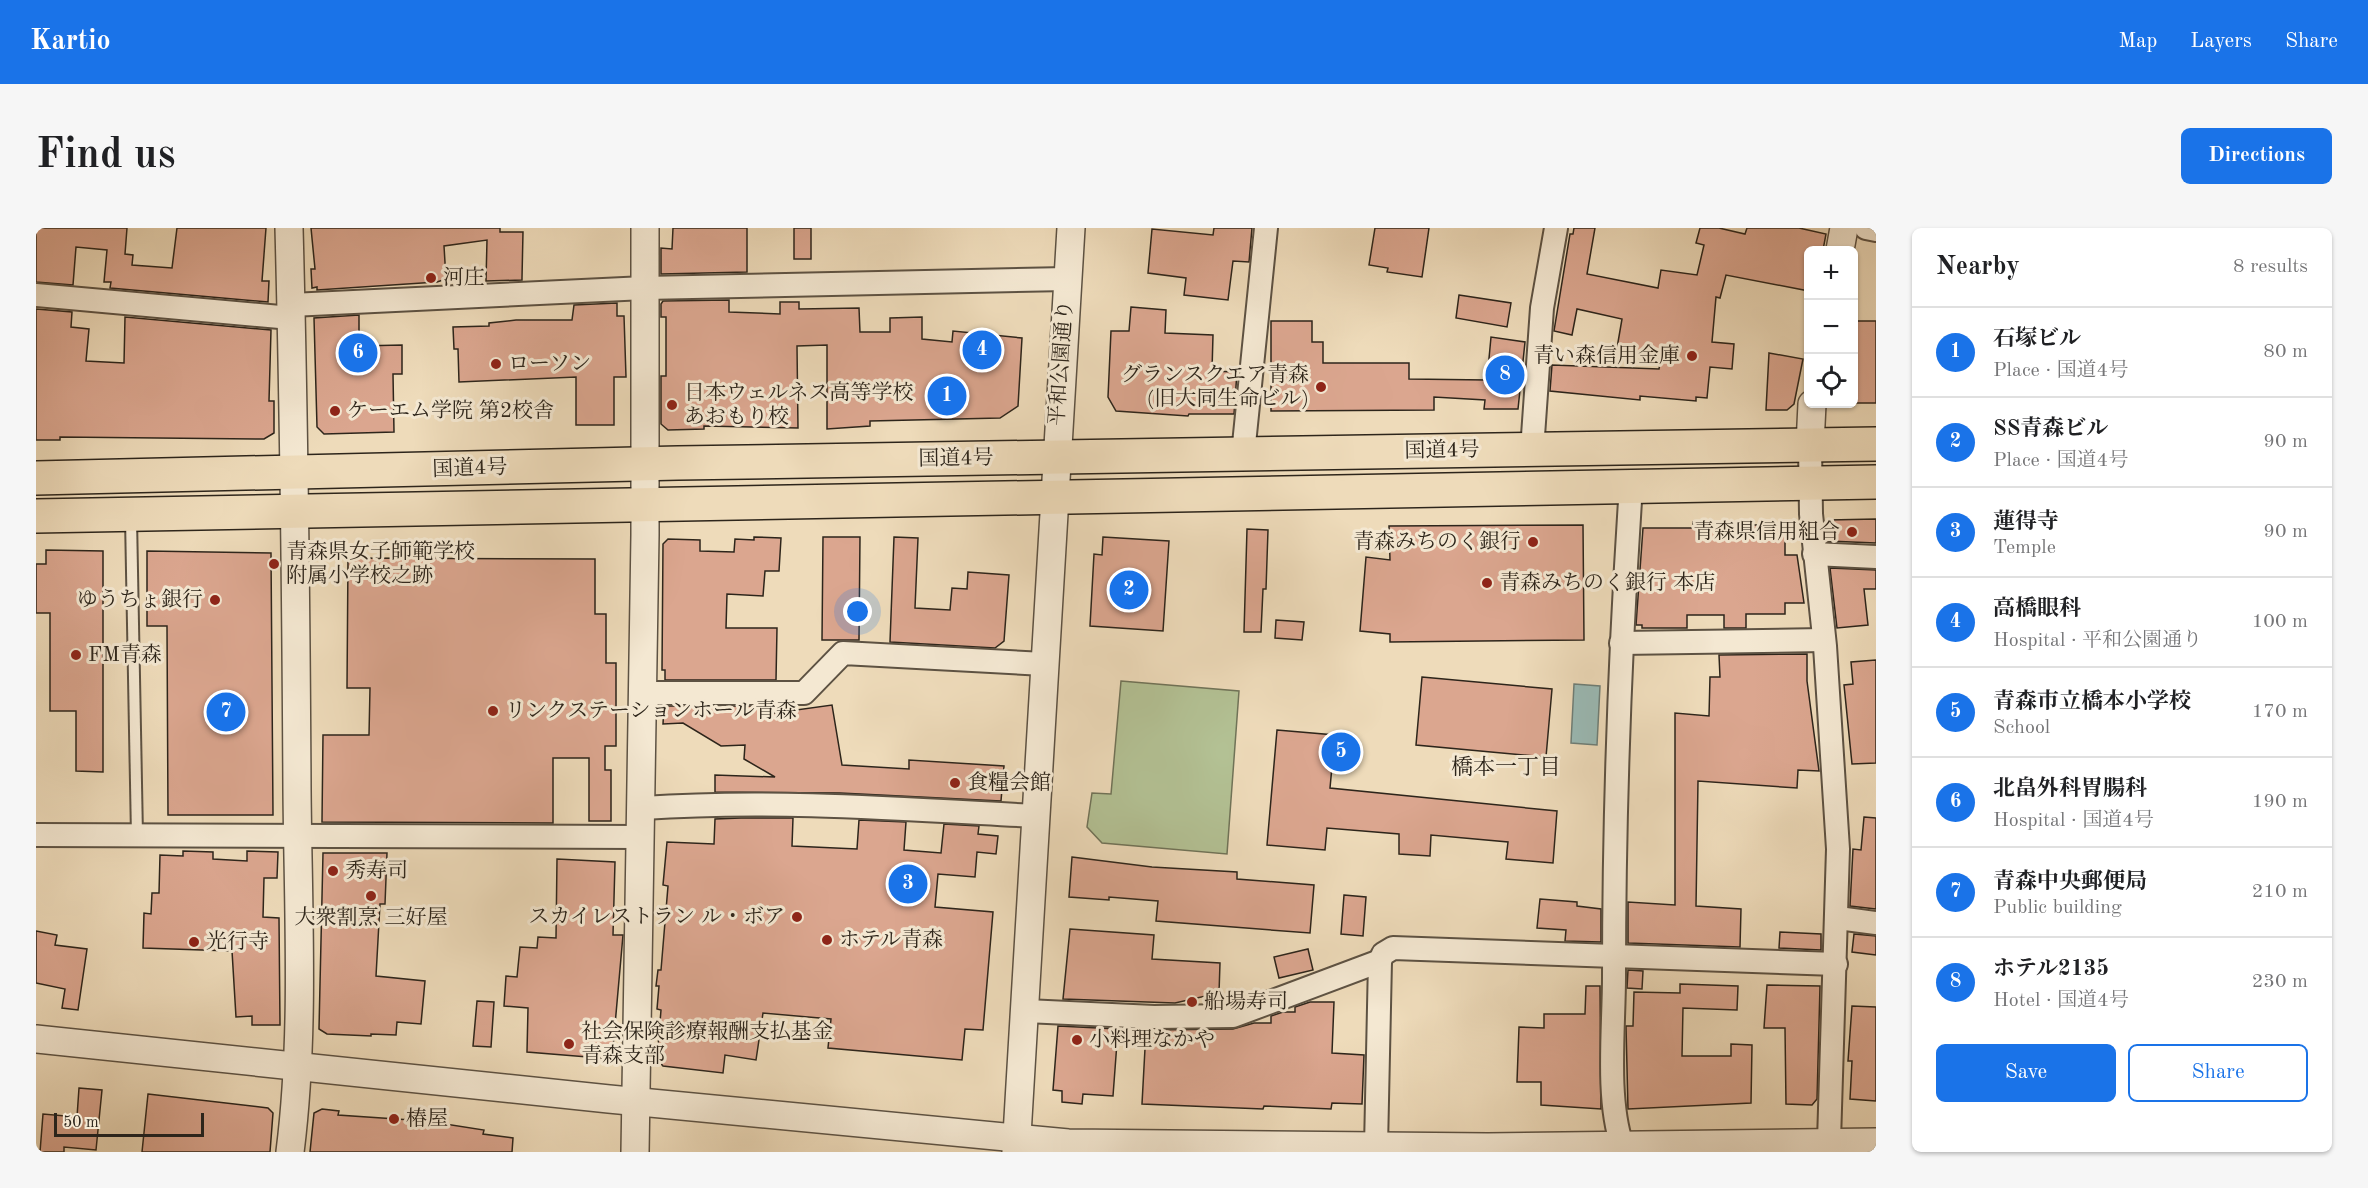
<!DOCTYPE html>
<html lang="en">
<head>
<meta charset="utf-8">
<style>
  :root { --surface:#fff; --page:#f6f6f6; --text:#202124; --muted:#757577; --line:#e0e0e0; --accent:#1a73e8 }
  body { margin:0; font-family:"Old Standard TT","Noto Serif JP",serif; background:var(--page); color:var(--text) }
  .controls { position:absolute; right:18px; top:18px; display:grid; overflow:hidden; border-radius:9px; box-shadow:0 2px 4px #0004 }
  .controls button { width:54px; height:54px; display:grid; place-items:center; padding:0; border:0; border-bottom:2px solid var(--line); background:var(--surface); color:var(--text); font:30px sans-serif }
  .scale { position:absolute; left:18px; bottom:15px; width:150px; box-sizing:border-box; padding-left:6px; border:3px solid #2d251b; border-top:0; font-size:16px; line-height:21px; white-space:nowrap; color:#2d251b; -webkit-text-stroke:4px #f4e8d2; paint-order:stroke }
  .you { position:absolute; left:822px; top:384px; width:21px; height:21px; margin:-15px; border:4px solid #fff; border-radius:50%; background:#1a73e8; box-shadow:0 0 0 9px #1a73e833 }
  .badge { display:grid; place-items:center; width:39px; height:39px; border-radius:50%; background:var(--accent); color:#fff; font-size:20px; font-weight:700 }
  .pin { position:absolute; translate:-50% -50%; border:3px solid #fff; box-shadow:0 2px 6px #0006 }
  .list { margin:0; padding:0; list-style:none }
  h2 { display:flex; justify-content:space-between; align-items:center; height:78px; margin:0; padding:0 24px; font-size:26px }
  h2 small { font-size:20px; font-weight:400; color:var(--muted) }
  .list li { display:grid; grid-template-columns:39px 1fr auto; gap:18px; align-items:center; box-sizing:border-box; height:90px; padding:0 24px; border-top:2px solid var(--line) }
  .list b { display:block; font-size:22px; white-space:nowrap }
  .list p { margin:0; font-size:20px; white-space:nowrap; color:var(--muted) }
  .list em { font-size:20px; font-style:normal; color:var(--muted) }
  .actions { display:flex; gap:12px; padding:18px 24px }
  .actions a { flex:1; padding:14px 0; border:2px solid var(--accent); border-radius:9px; text-align:center; font-size:21px; color:var(--accent) }
  .actions .main { background:var(--accent); color:#fff }
  .icon { flex:none; width:33px; height:33px; fill:none; stroke:currentColor; stroke-width:2; stroke-linecap:round; stroke-linejoin:round }
  .map { position:relative; flex:none; width:1840px; height:924px; overflow:hidden; border-radius:9px }
  header { display:flex; align-items:center; gap:36px; box-sizing:border-box; height:84px; padding:0 30px; background:var(--accent); color:#fff }
  header strong { font-size:28px }
  nav { display:flex; gap:33px; margin-inline-start:auto; font-size:21px }
  .intro { display:flex; align-items:center; justify-content:space-between; box-sizing:border-box; height:144px; padding:0 36px }
  h1 { margin:0; font-size:42px }
  .button { padding:15px 27px; border-radius:9px; background:var(--accent); color:#fff; font-size:21px; font-weight:700 }
  main { display:flex; gap:36px; padding:0 36px }
  aside { flex:1; background:var(--surface); border-radius:9px; box-shadow:0 2px 4px #0004 }
  .map>svg:first-child { display:block }
  .green { fill:#b3c194; stroke:#707358; stroke-width:1.5 }
  .water { fill:#9abab5; stroke:#6e7e77; stroke-width:1.5 }
  .building { fill:#dba68f; stroke:#2d251b; stroke-width:1.5 }
  .lines { fill:none; stroke-linecap:round; stroke-linejoin:round }
  .service-casing { stroke:#5d5243; stroke-width:14 }
  .minor-casing { stroke:#5d5243; stroke-width:26 }
  .tertiary-casing { stroke:#5d5243; stroke-width:30 }
  .trunk-casing { stroke:#2d251b; stroke-width:36 }
  .service { stroke:#f4e8d2; stroke-width:10 }
  .minor { stroke:#f4e8d2; stroke-width:22 }
  .tertiary { stroke:#f4e8d2; stroke-width:27 }
  .trunk { stroke:#eedbba; stroke-width:33 }
  .poi-dot { fill:#8f2418; stroke:#f4e8d2; stroke-width:2 }
  .labels { text-anchor:middle; dominant-baseline:central; stroke-width:6; stroke-linejoin:round; paint-order:stroke }
  .poi-label { font-size:21px; fill:#2d251b; stroke:#f4e8d2; text-anchor:start }
  .street-label { font-size:21px; fill:#2d251b; stroke:#f4e8d2 }
  .neighbourhood-label { font-size:22px; fill:#2d251b; stroke:#f4e8d2 }
</style>
</head>
<body>
<header>
<strong>Kartio</strong>
<nav><a>Map</a><a>Layers</a><a>Share</a></nav>
</header>
<div class="intro"><h1>Find us</h1><a class="button">Directions</a></div>
<main>
<div class="map">
<svg width="1840" height="924" viewBox="0 0 1840 924">
  <rect width="100%" height="100%" fill="#eedbba"/>
  <filter id="stains"><feTurbulence type="fractalNoise" baseFrequency=".00333" numOctaves="4"/><feColorMatrix values="0 0 0 0 .2 0 0 0 0 .09 0 0 0 0 .02 0 0 0 .5 -.17"/></filter>
  <radialGradient id="worn" r=".72"><stop offset=".6" stop-color="#630" stop-opacity="0"/><stop offset="1" stop-color="#630" stop-opacity=".3"/></radialGradient>
  <polygon class="green" points="1085,453 1203,463 1191,626 1066,615 1051,599 1056,565 1075,566"/>
  <polygon class="water" points="1538,456 1564,458 1561,517 1535,515"/>
  <g class="building">
    <polygon points="0,0 91,0 89,26 97,27 96,37 136,40 141,0 230,0 226,53 233,53 232,74 74,60 75,54 68,54 71,22 40,19 37,57 0,54"/>
    <polygon points="275,0 464,0 464,4 487,4 486,50 486,52 450,53 451,12 408,18 410,51 401,54 281,62 281,59 276,60 275,41 279,41"/>
    <polygon points="637,0 711,0 711,44 625,46 625,20 636,21"/>
    <rect x="758" y="0" width="17" height="31"/>
    <polygon points="1178,0 1216,0 1213,34 1197,33 1192,72 1148,67 1150,50 1112,45 1116,1 1177,7"/>
    <polygon points="1339,0 1393,0 1386,49 1351,44 1352,40 1333,37"/>
    <polygon points="1538,0 1559,0 1551,46 1622,60 1625,42 1661,47 1668,17 1660,15 1664,0 1683,0 1709,6 1711,0 1763,0 1790,6 1787,22 1773,22 1773,63 1690,47 1684,70 1680,69 1676,114 1698,116 1696,141 1674,139 1671,170 1660,169 1660,173 1604,168 1604,172 1514,163 1516,137 1623,141 1625,130 1581,120 1586,91 1541,81 1536,107 1518,103 1534,6 1537,6"/>
    <polygon points="1423,67 1475,75 1471,99 1420,90"/>
    <polygon points="693,72 693,84 744,86 744,74 763,74 763,81 823,80 824,104 854,104 854,90 886,89 886,111 916,114 917,103 986,110 982,178 964,190 834,193 834,198 791,201 791,117 761,118 762,200 668,198 668,201 632,202 625,196 625,148 630,148 630,89 625,89 625,76 627,73"/>
    <polygon points="581,75 581,88 588,88 590,149 578,149 578,197 540,197 540,149 423,154 422,121 418,121 417,99 453,98 453,95 480,92 536,92 538,77"/>
    <polygon points="1095,79 1130,82 1129,105 1177,107 1176,143 1201,144 1198,186 1153,186 1152,188 1080,183 1072,169 1075,103 1093,103"/>
    <polygon points="0,81 36,84 35,99 53,101 50,133 88,135 89,89 235,102 233,173 238,173 238,205 228,211 24,209 24,212 0,212"/>
    <polygon points="323,87 323,118 366,117 366,146 357,146 358,204 288,206 281,199 278,90"/>
    <polygon points="1235,93 1276,93 1276,114 1287,114 1287,135 1373,135 1373,151 1451,152 1455,109 1489,114 1482,181 1448,181 1449,172 1398,169 1398,182 1235,183"/>
    <rect x="1818" y="93" width="22" height="82"/>
    <polygon points="1733,125 1767,131 1758,176 1751,182 1730,182"/>
    <polygon points="1840,291 1840,315 1792,313 1793,292"/>
    <polygon points="1657,294 1679,294 1679,297 1749,297 1749,327 1761,327 1768,375 1749,375 1749,386 1710,386 1710,400 1688,400 1688,387 1651,387 1651,400 1606,400 1606,397 1600,397 1607,300 1657,300"/>
    <polygon points="1547,297 1548,412 1354,414 1354,406 1324,403 1330,329 1354,332 1353,298"/>
    <polygon points="1211,301 1232,302 1230,361 1227,361 1225,404 1208,404"/>
    <polygon points="718,309 745,310 743,343 729,343 727,368 691,366 690,400 741,400 740,452 629,452 629,442 626,442 627,316 632,311 664,312 664,323 698,324 699,311 718,312"/>
    <polygon points="787,309 824,309 823,412 786,412"/>
    <polygon points="858,309 882,310 879,380 914,382 916,360 931,361 932,344 973,347 968,413 959,420 854,414"/>
    <polygon points="1067,309 1133,313 1127,403 1054,398 1058,326 1066,327"/>
    <polygon points="10,322 67,323 67,544 40,543 40,483 14,483 14,385 0,385 0,336 10,336"/>
    <polygon points="111,323 235,325 237,587 132,587 131,398 111,398"/>
    <polygon points="312,330 559,331 559,386 570,386 570,435 580,435 580,518 569,518 569,542 575,542 575,593 553,593 553,530 517,530 517,595 286,594 287,507 333,507 334,460 311,460"/>
    <polygon points="1794,340 1840,342 1840,361 1828,361 1832,397 1801,400"/>
    <polygon points="1240,392 1268,394 1266,412 1239,410"/>
    <polygon points="1771,426 1771,453 1783,543 1762,542 1761,560 1662,553 1660,678 1705,681 1704,719 1592,715 1592,674 1639,677 1639,485 1673,488 1674,449 1684,449 1683,427"/>
    <polygon points="1840,432 1840,535 1816,536 1808,457 1817,456 1815,434"/>
    <polygon points="1386,449 1516,461 1510,529 1380,517"/>
    <polygon points="796,477 806,537 873,541 873,532 968,538 965,573 804,565 679,564 679,547 739,549 708,531 709,517 685,518 647,495 627,496 628,478 725,478 725,487"/>
    <polygon points="1241,502 1299,507 1294,560 1521,583 1517,635 1470,631 1472,614 1395,607 1394,628 1363,626 1363,606 1291,600 1289,622 1231,617"/>
    <polygon points="1828,589 1840,590 1840,681 1814,678 1817,621 1825,622"/>
    <polygon points="705,590 757,590 756,618 821,621 823,592 870,594 868,622 905,625 908,596 943,598 942,606 962,608 960,626 941,624 939,649 902,646 899,679 957,684 947,802 929,801 926,832 792,820 795,791 727,785 720,832 689,827 687,845 627,838 621,831 625,782 621,781 623,758 620,758 622,742 625,742 632,658 627,657 631,614 678,616 679,591"/>
    <polygon points="147,623 177,624 177,631 211,633 211,623 242,624 241,650 228,650 227,689 243,690 244,797 216,797 216,788 200,789 196,723 107,720 108,685 115,686 116,665 123,665 124,627 147,628"/>
    <polygon points="287,625 351,625 349,676 344,676 340,748 389,753 385,796 361,794 360,807 335,806 335,808 291,806 283,801"/>
    <polygon points="1036,629 1116,639 1201,644 1201,651 1278,657 1274,705 1120,693 1122,673 1073,669 1073,672 1033,669"/>
    <polygon points="521,631 579,634 577,707 587,707 576,831 491,824 492,780 468,778 470,748 481,749 484,719 501,720 502,709 520,710"/>
    <polygon points="1308,667 1330,669 1327,708 1305,706"/>
    <polygon points="1504,671 1541,674 1541,678 1565,681 1565,714 1529,713 1530,702 1501,700"/>
    <polygon points="1034,701 1118,707 1116,731 1184,735 1183,765 1139,775 1027,771"/>
    <polygon points="0,703 21,707 19,717 51,721 42,782 26,780 29,761 0,755"/>
    <polygon points="1744,704 1785,706 1785,722 1743,720"/>
    <polygon points="1818,706 1840,708 1840,727 1816,724"/>
    <polygon points="1272,721 1277,742 1243,750 1238,729"/>
    <polygon points="1592,742 1607,743 1606,761 1591,760"/>
    <polygon points="1644,756 1702,758 1701,782 1647,780 1646,828 1695,828 1695,816 1716,817 1715,875 1592,881 1590,798 1597,798 1598,764 1644,765"/>
    <polygon points="1731,757 1784,758 1781,871 1776,877 1750,876 1749,800 1728,800"/>
    <polygon points="1550,758 1564,758 1565,881 1505,877 1505,854 1481,854 1483,799 1508,800 1508,786 1549,786"/>
    <polygon points="441,773 458,774 455,819 437,818"/>
    <polygon points="1274,774 1298,774 1296,825 1328,827 1326,876 1296,875 1295,881 1228,878 1227,881 1106,876 1110,802 1197,801 1218,795 1235,795 1235,788 1247,784 1259,784 1259,779"/>
    <polygon points="1816,778 1840,779 1840,873 1814,871 1816,833 1812,833"/>
    <polygon points="1022,798 1082,801 1077,868 1047,866 1046,876 1026,874 1026,863 1017,862"/>
    <polygon points="43,860 66,862 60,922 28,919 28,924 4,924 7,886 41,889"/>
    <polygon points="112,866 232,880 237,885 234,924 106,924"/>
    <polygon points="286,881 303,883 302,887 390,893 448,902 447,906 477,910 476,924 274,924 278,885"/>
  </g>
  <g class="lines">
    <defs>
      <polyline id="service" points="95,290 101,608"/>
      <g id="minor">
        <polyline points="1830,0 1840,2"/>
        <polyline points="0,67 255,90"/>
        <polyline points="255,77 609,60 1031,51"/>
        <polyline points="1774,217 1775,286 1789,418 1802,621 1793,913"/>
        <polyline points="1496,222 1506,80 1520,0"/>
        <polyline points="1207,226 1230,0"/>
        <polyline points="1778,326 1840,329"/>
        <polyline points="1585,415 1788,412"/>
        <polyline points="607,465 768,465 807,425 1008,436"/>
        <path d="M607 580C738 571 868 581 1000 588"/>
        <polyline points="0,607 606,609"/>
        <polyline points="1802,690 1840,695"/>
        <polyline points="990,783 1118,789 1197,788 1344,733"/>
        <path d="M1586 917C1570 870 1578 800 1578 749 1578 586 1584 421 1595 258"/>
        <polyline points="1340,919 1344,733 1347,726 1357,720 1800,736"/>
      </g>
      <g id="tertiary">
        <path d="M253 0C258 187 260 375 261 562 262 682 269 805 254 924"/>
        <polyline points="1804,22 1808,0"/>
        <polyline points="1774,217 1776,176"/>
        <polyline points="0,811 573,871 1032,915 1452,919 1840,914"/>
        <polyline points="599,924 609,307 609,0"/>
        <polyline points="980,924 1035,0"/>
      </g>
      <g id="trunk">
        <polyline points="0,250 642,235 1840,216"/>
        <polyline points="0,288 1840,254"/>
      </g>
    </defs>
    <use href="#service" class="service-casing"/>
    <use href="#minor" class="minor-casing"/>
    <use href="#tertiary" class="tertiary-casing"/>
    <use href="#trunk" class="trunk-casing"/>
    <use href="#service" class="service"/>
    <use href="#minor" class="minor"/>
    <use href="#tertiary" class="tertiary"/>
    <use href="#trunk" class="trunk"/>
  </g>
  <g class="poi-dot">
    <circle cx="395" cy="50" r="6"/>
    <circle cx="1656" cy="128" r="6"/>
    <circle cx="460" cy="136" r="6"/>
    <circle cx="1285" cy="159" r="6"/>
    <circle cx="636" cy="177" r="6"/>
    <circle cx="299" cy="183" r="6"/>
    <circle cx="1816" cy="304" r="6"/>
    <circle cx="1497" cy="314" r="6"/>
    <circle cx="238" cy="336" r="6"/>
    <circle cx="1451" cy="355" r="6"/>
    <circle cx="179" cy="372" r="6"/>
    <circle cx="40" cy="427" r="6"/>
    <circle cx="457" cy="483" r="6"/>
    <circle cx="919" cy="555" r="6"/>
    <circle cx="297" cy="643" r="6"/>
    <circle cx="335" cy="668" r="6"/>
    <circle cx="761" cy="689" r="6"/>
    <circle cx="791" cy="712" r="6"/>
    <circle cx="158" cy="714" r="6"/>
    <circle cx="1156" cy="774" r="6"/>
    <circle cx="1041" cy="812" r="6"/>
    <circle cx="533" cy="816" r="6"/>
    <circle cx="358" cy="891" r="6"/>
  </g>
  <g class="labels">
    <g class="poi-label">
      <text x="407" y="50">河庄</text>
      <text x="1644" y="128" text-anchor="end">青い森信用金庫</text>
      <text x="472" y="136">ローソン</text>
      <text x="1273" y="147" text-anchor="end">グランスクエア青森<tspan x="1273" dy="24">(旧大同生命ビル)</tspan></text>
      <text x="648" y="165">日本ウェルネス高等学校<tspan x="648" dy="24">あおもり校</tspan></text>
      <text x="311" y="183">ケーエム学院 第2校舎</text>
      <text x="1804" y="304" text-anchor="end">青森県信用組合</text>
      <text x="1485" y="314" text-anchor="end">青森みちのく銀行</text>
      <text x="250" y="324">青森県女子師範学校<tspan x="250" dy="24">附属小学校之跡</tspan></text>
      <text x="1463" y="355">青森みちのく銀行 本店</text>
      <text x="167" y="372" text-anchor="end">ゆうちょ銀行</text>
      <text x="52" y="427">FM青森</text>
      <text x="469" y="483">リンクステーションホール青森</text>
      <text x="931" y="555">食糧会館</text>
      <text x="309" y="643">秀寿司</text>
      <text x="749" y="689" text-anchor="end">スカイレストラン ル・ボア</text>
      <text x="335" y="690" text-anchor="middle">大衆割烹 三好屋</text>
      <text x="803" y="712">ホテル青森</text>
      <text x="170" y="714">光行寺</text>
      <text x="1168" y="774">船場寿司</text>
      <text x="545" y="804">社会保険診療報酬支払基金<tspan x="545" dy="24">青森支部</tspan></text>
      <text x="1053" y="812">小料理なかや</text>
      <text x="370" y="891">椿屋</text>
    </g>
    <g class="street-label">
      <text transform="translate(1026 135) rotate(-86)">平和公園通り</text>
      <text transform="translate(1406 223) rotate(-1)">国道4号</text>
      <text transform="translate(920 231) rotate(-1)">国道4号</text>
      <text transform="translate(434 241) rotate(-2)">国道4号</text>
    </g>
    <g class="neighbourhood-label">
      <text x="1470" y="540">橋本一丁目</text>
    </g>
  </g>
  <rect width="100%" height="100%" filter="url(#stains)"/>
  <rect width="100%" height="100%" fill="url(#worn)"/>
</svg>
<div class="controls">
<button>+</button>
<button>−</button>
<button><svg class="icon" aria-label="locate" viewBox="0 0 24 24"><circle cx="12" cy="12" r="6"/><path d="M12 2v4M12 18v4M2 12h4M18 12h4"/></svg></button>
</div>
<div class="scale">50 m</div>
<div class="you"></div>
<div class="pin badge" style="left:911px;top:168px">1</div>
<div class="pin badge" style="left:1093px;top:362px">2</div>
<div class="pin badge" style="left:872px;top:656px">3</div>
<div class="pin badge" style="left:946px;top:122px">4</div>
<div class="pin badge" style="left:1305px;top:524px">5</div>
<div class="pin badge" style="left:322px;top:125px">6</div>
<div class="pin badge" style="left:190px;top:484px">7</div>
<div class="pin badge" style="left:1469px;top:147px">8</div>
</div>
<aside>
<h2>Nearby<small>8 results</small></h2>
<ul class="list">
<li><span class="badge">1</span><div><b>石塚ビル</b><p>Place · 国道4号</p></div><em>80 m</em></li>
<li><span class="badge">2</span><div><b>SS青森ビル</b><p>Place · 国道4号</p></div><em>90 m</em></li>
<li><span class="badge">3</span><div><b>蓮得寺</b><p>Temple</p></div><em>90 m</em></li>
<li><span class="badge">4</span><div><b>高橋眼科</b><p>Hospital · 平和公園通り</p></div><em>100 m</em></li>
<li><span class="badge">5</span><div><b>青森市立橋本小学校</b><p>School</p></div><em>170 m</em></li>
<li><span class="badge">6</span><div><b>北畠外科胃腸科</b><p>Hospital · 国道4号</p></div><em>190 m</em></li>
<li><span class="badge">7</span><div><b>青森中央郵便局</b><p>Public building</p></div><em>210 m</em></li>
<li><span class="badge">8</span><div><b>ホテル2135</b><p>Hotel · 国道4号</p></div><em>230 m</em></li>
</ul>
<div class="actions"><a class="main">Save</a><a>Share</a></div>
</aside>
</main>
</body>
</html>
